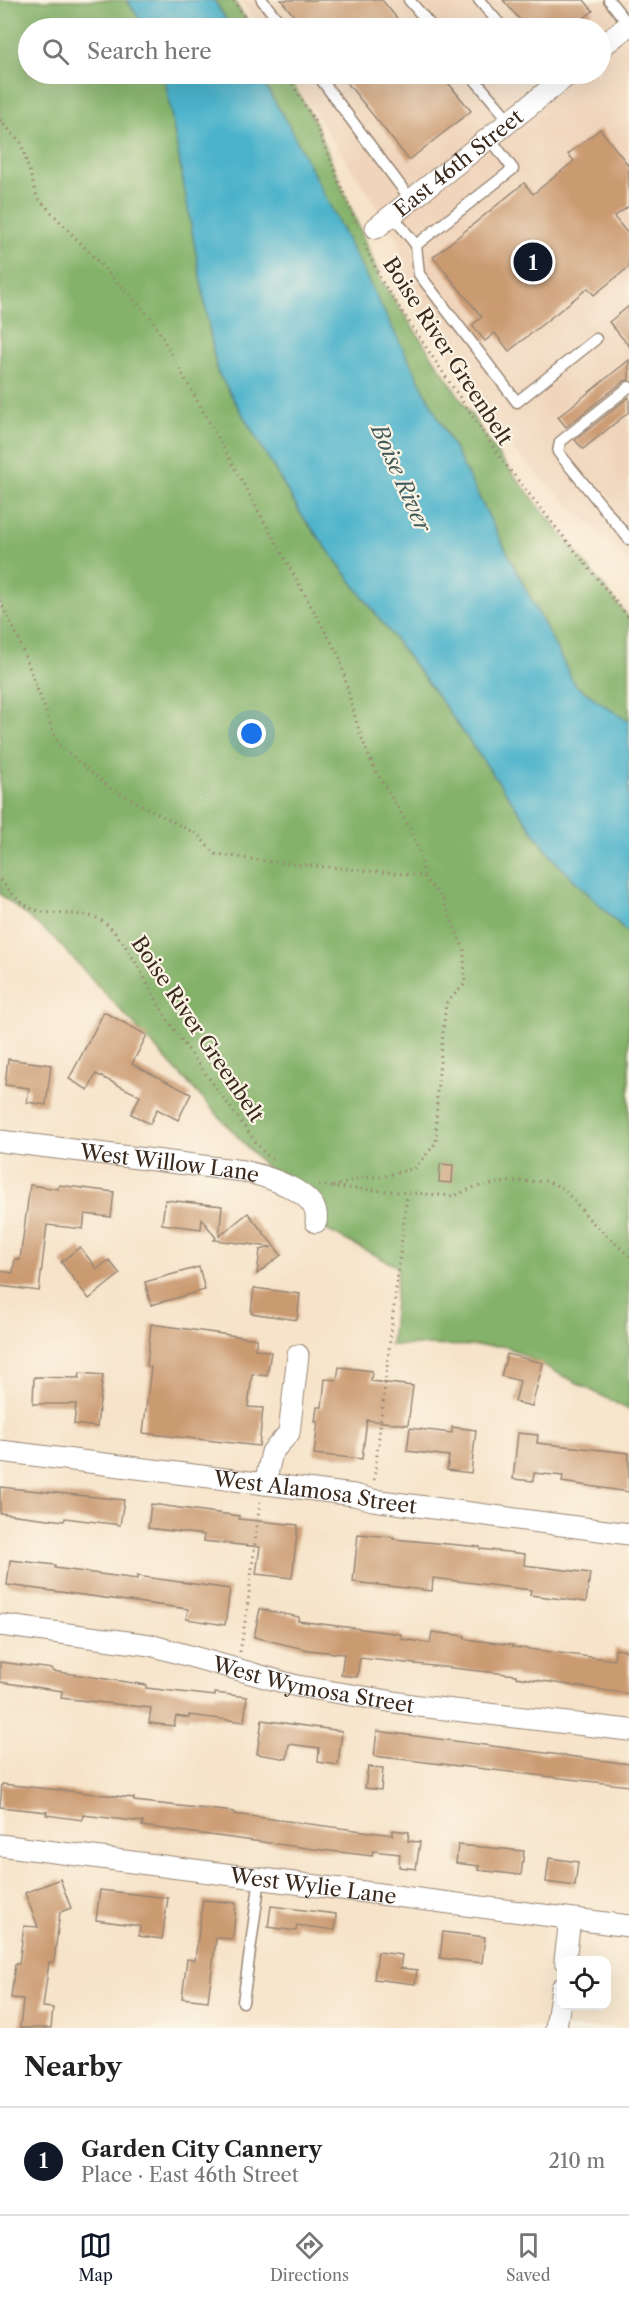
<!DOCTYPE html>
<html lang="en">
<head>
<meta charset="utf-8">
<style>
  :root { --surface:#fff; --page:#f6f6f6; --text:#222; --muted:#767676; --line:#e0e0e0; --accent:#111827 }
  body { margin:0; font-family:"Libre Caslon Text",serif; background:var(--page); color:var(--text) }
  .controls { position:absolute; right:18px; bottom:18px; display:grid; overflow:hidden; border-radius:12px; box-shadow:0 6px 24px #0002 }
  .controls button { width:54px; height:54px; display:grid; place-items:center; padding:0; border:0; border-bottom:2px solid var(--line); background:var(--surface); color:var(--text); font:30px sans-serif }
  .you { position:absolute; left:252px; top:734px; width:21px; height:21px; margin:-15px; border:4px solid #fff; border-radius:50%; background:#1a73e8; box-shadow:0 0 0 9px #1a73e833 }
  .badge { display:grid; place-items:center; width:39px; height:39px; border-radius:50%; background:var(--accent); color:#fff; font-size:20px; font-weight:700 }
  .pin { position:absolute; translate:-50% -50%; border:3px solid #fff; box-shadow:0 2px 6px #0006 }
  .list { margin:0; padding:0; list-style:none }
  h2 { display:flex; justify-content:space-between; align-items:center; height:78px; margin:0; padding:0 24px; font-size:26px }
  h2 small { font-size:20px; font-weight:400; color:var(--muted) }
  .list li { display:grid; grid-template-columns:39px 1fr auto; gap:18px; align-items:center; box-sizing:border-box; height:108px; padding:0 24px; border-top:2px solid var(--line) }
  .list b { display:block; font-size:22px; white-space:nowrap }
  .list p { margin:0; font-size:20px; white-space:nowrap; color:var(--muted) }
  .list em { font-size:20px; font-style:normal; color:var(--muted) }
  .icon { flex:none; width:33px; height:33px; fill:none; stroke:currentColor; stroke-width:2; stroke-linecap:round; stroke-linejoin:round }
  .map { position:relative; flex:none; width:629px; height:2028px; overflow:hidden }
  .search { position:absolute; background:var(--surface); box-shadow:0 6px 24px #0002; left:18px; right:18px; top:18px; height:66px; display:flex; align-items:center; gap:15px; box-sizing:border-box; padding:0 21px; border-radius:33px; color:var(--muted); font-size:22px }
  .sheet { height:186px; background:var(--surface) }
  nav { display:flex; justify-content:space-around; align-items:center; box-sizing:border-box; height:84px; border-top:2px solid var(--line); background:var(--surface); font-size:16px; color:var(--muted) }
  nav a { display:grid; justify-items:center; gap:3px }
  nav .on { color:var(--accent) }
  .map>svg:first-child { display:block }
  .built { fill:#f0d5bc }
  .forest { fill:#84b26b; stroke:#606e44; stroke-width:1.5 }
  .water { fill:#4cb2cb; stroke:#446e74; stroke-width:1.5 }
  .building { fill:#ca9a71 }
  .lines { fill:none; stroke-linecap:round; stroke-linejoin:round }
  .lane-casing { stroke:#988674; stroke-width:13 }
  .street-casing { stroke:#988674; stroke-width:23 }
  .path { stroke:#988674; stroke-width:3; stroke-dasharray:1.5 4.5; stroke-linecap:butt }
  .lane { stroke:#fff; stroke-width:10 }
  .street { stroke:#fff; stroke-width:21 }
  .labels { text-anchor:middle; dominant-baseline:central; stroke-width:4.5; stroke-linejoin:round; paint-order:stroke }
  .street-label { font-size:21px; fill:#3b2a1e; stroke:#fcf5e5 }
  .water-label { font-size:22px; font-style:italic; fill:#415a5b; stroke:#fcf5e5 }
</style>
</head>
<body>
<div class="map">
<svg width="629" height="2028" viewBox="0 0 629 2028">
  <rect width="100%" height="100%" fill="#fcf5e5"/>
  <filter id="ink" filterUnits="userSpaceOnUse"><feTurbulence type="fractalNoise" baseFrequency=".0167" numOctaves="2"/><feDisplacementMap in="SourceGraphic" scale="12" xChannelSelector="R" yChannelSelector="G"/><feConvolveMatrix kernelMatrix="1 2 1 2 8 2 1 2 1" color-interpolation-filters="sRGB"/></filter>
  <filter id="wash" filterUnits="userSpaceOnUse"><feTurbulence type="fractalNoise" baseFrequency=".008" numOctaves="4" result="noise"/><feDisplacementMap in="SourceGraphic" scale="24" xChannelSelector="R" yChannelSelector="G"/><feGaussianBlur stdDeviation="1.35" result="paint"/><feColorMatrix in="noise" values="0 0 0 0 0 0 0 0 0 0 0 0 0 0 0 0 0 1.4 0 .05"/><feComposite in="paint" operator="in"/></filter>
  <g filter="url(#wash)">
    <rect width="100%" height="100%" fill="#f6e3c9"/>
    <polygon class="built" points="241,0 629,0 629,562 515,453 410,298 399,240 289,74 600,74 600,28 260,28"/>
    <g class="forest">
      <polygon points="0,0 127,0 145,28 28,28 28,74 164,74 217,371 301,514 439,698 553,859 629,934 629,1410 506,1346 391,1345 398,1267 322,1228 55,939 0,894"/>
      <polygon points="214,0 233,0 252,28 231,28"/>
      <polygon points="258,74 286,74 290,79 314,120 381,280 501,459 629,618 629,722 575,685 287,122"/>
    </g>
    <g class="water">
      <polygon points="127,0 214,0 231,28 145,28"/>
      <polygon points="164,74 258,74 287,122 575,685 629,722 629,934 553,859 439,698 301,514 217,371"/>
    </g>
    <g id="blocks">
      <g class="building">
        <polygon points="281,0 382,0 405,28 304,28"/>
        <polygon points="503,0 584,0 593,11 571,28 527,28"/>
        <polygon points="340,74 441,74 471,111 409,160"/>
        <polygon points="600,129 629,166 629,206 614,217 629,235 629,267 594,295 588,288 509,351 495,333 485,341 472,325 482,317 433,257 524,183 533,194 574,161 568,154"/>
        <polygon points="629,306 629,346 609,322"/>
        <polygon points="629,360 629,380 624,381 566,427 558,417"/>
        <polygon points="629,397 629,412 583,449 575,440"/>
        <polygon points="104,1012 147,1035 132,1064 191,1094 178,1120 157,1109 150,1124 131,1114 140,1096 96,1074 88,1090 69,1079"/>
        <polygon points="8,1059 51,1065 46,1105 27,1102 29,1088 5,1085"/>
        <polygon points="440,1164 453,1165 452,1183 439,1182"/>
        <polygon points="30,1185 58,1189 59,1185 114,1192 111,1217 85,1214 83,1229 47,1225 39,1291 0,1286 0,1271 13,1273 15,1259 20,1260"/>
        <polygon points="165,1200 222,1206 219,1236 248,1213 281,1255 257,1274 260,1250 272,1247 214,1240 216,1238 202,1219 201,1229 162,1224"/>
        <polygon points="80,1247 97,1269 109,1260 120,1274 89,1299 61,1262"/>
        <polygon points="199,1267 205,1290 151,1305 145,1282"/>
        <polygon points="254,1288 300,1294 297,1320 251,1313"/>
        <polygon points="151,1324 257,1339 255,1349 271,1352 267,1376 252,1374 248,1407 263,1408 259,1446 143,1433 151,1367 147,1366"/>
        <polygon points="507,1354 543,1363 532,1406 515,1402 520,1381 501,1376"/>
        <polygon points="339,1367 372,1371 371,1381 413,1386 408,1425 367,1420 362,1459 314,1454 318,1422 315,1422 317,1407 322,1407 325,1379 337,1380"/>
        <polygon points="80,1373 103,1375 97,1427 74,1424 76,1404 33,1404 34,1377 79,1378"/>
        <polygon points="452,1427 476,1430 471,1473 447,1470 449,1456 407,1451 410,1428 452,1433"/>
        <polygon points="518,1433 538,1435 537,1443 629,1453 629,1492 562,1482 563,1476 534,1473 533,1481 513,1479"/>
        <polygon points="0,1487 124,1500 120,1525 65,1518 64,1521 0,1513"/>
        <polygon points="151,1504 239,1516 239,1519 298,1525 292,1578 256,1574 260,1547 203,1541 204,1535 148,1528"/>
        <polygon points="358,1534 393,1537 393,1539 480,1547 480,1549 525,1554 524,1565 590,1573 586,1602 530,1595 531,1590 433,1578 432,1591 353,1582"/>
        <polygon points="10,1560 55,1565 55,1568 137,1579 137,1576 230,1589 225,1625 186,1619 188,1609 7,1585"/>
        <polygon points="260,1609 299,1617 298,1621 401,1634 401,1639 430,1643 432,1632 465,1636 465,1639 513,1645 512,1647 614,1660 615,1649 629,1651 629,1694 516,1677 516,1675 360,1658 357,1677 341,1675 344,1654 308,1650 254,1637"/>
        <polygon points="0,1662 53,1669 52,1671 146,1685 146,1688 215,1696 215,1693 247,1697 244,1722 189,1715 189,1718 176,1716 174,1726 149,1723 151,1708 61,1698 62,1691 0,1682"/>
        <polygon points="262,1720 342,1731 338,1765 318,1762 319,1748 289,1744 287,1759 257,1754"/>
        <polygon points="377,1731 629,1764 629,1786 374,1756"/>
        <polygon points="368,1767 383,1768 381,1790 365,1788"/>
        <polygon points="2,1784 134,1798 134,1801 234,1812 234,1814 393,1835 393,1830 409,1832 408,1841 420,1842 416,1869 399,1867 400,1854 373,1851 372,1856 314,1849 142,1826 143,1822 83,1815 82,1820 46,1815 47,1812 0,1807"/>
        <polygon points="458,1845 524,1851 521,1875 478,1870 479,1866 456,1863"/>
        <polygon points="549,1858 578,1862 575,1886 546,1882"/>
        <polygon points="60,1879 71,1908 60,1912 54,1962 49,1962 43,2007 53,2008 51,2028 20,2028 23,1999 11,1998 15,1964 19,1964 24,1926 38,1927 25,1893"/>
        <polygon points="100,1890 168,1898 162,1939 139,1936 140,1926 96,1920"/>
        <polygon points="203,1900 236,1903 233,1939 216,1938 208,2001 182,1998 187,1959 195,1960"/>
        <polygon points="271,1906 336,1914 335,1930 297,1925 296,1931 268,1927"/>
        <polygon points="443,1932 485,1937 482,1963 440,1958"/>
        <polygon points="378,1952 402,1955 400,1968 417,1970 415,1984 374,1979"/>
      </g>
    </g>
  </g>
  <g filter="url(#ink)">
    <use href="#blocks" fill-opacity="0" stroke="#988674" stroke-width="1.5"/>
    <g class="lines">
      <defs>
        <g id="lane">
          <polyline points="262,0 284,28"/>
          <polyline points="409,0 433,28"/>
          <polyline points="479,0 503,28"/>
          <polyline points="609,0 629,25"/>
          <polyline points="317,74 411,200"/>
          <polyline points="470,74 510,121"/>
          <polyline points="541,74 553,87"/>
          <polyline points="392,215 416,245 513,169 489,137"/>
          <polyline points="416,245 419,274 517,402 596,339"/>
          <polyline points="629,387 560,442 558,452 629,539"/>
          <polyline points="243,2002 260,1878"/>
        </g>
        <g id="street">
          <polyline points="600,48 629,25"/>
          <path id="s1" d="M376 228 569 74"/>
          <path id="s2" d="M0 1141 243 1171C265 1176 322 1192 316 1222"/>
          <path id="s3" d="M0 1451 354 1495 373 1500 629 1534"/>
          <polyline points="265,1484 272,1452 289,1433 298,1355"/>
          <path id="s4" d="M0 1625 150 1645 297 1686 419 1706 629 1730"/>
          <path id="s5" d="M0 1845 629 1926"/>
          <polyline points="565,1960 570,1919"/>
          <polyline points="556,2028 562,1988"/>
        </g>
      </defs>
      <use href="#lane" class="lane-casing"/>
      <use href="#street" class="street-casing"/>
      <g class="path">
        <polyline points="233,0 252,28"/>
        <polyline points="286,74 314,120 357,226"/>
        <path d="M0 120 21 143 37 197 152 319 340 658C349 696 357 732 374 767 391 801 422 836 423 875"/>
        <polyline points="364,244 381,280 501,459 629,618"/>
        <polyline points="0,601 17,635 58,744 110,788 198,835 215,854 265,861 423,876 443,899 464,950 465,984 446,1003 437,1092 436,1143 415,1168 381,1177 363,1177 333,1187"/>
        <path d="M0 880C28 912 33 913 74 914 82 915 93 915 101 920 128 938 151 994 169 1022 199 1066 232 1109 263 1152L272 1159"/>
        <polyline points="319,1185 333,1187 454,1196 475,1187 507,1182 545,1181 563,1188 590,1220 629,1256"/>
        <polyline points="374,1480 407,1194"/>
        <polyline points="240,1652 247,1610 260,1501"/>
      </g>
      <use href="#lane" class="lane"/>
      <use href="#street" class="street"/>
    </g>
  </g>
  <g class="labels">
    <g class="street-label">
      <text stroke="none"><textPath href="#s1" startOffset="105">East 46th Street</textPath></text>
      <text transform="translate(448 351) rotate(57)">Boise River Greenbelt</text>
      <text transform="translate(198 1029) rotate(56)">Boise River Greenbelt</text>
      <text stroke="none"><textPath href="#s2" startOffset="171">West Willow Lane</textPath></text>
      <text stroke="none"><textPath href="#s3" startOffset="318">West Alamosa Street</textPath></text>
      <text stroke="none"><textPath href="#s4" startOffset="320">West Wymosa Street</textPath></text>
      <text stroke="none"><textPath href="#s5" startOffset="316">West Wylie Lane</textPath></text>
    </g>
    <g class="water-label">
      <text transform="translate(401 478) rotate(66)">Boise River</text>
    </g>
  </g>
</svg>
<div class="controls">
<button><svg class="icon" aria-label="locate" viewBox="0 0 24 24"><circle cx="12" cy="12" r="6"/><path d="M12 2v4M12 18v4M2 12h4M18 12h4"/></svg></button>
</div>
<div class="you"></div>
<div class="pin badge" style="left:533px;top:262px">1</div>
<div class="search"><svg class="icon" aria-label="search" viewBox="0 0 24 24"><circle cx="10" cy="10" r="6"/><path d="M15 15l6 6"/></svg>Search here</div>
</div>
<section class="sheet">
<h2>Nearby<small></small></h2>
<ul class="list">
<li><span class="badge">1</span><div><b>Garden City Cannery</b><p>Place · East 46th Street</p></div><em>210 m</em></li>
</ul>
</section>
<nav>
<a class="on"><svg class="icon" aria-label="map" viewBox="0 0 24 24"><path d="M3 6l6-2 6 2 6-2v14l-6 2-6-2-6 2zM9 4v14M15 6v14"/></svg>Map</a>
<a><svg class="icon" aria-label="directions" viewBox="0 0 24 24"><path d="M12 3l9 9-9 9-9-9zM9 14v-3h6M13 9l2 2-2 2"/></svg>Directions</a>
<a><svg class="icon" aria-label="saved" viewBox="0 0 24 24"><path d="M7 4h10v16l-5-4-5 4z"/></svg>Saved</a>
</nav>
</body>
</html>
